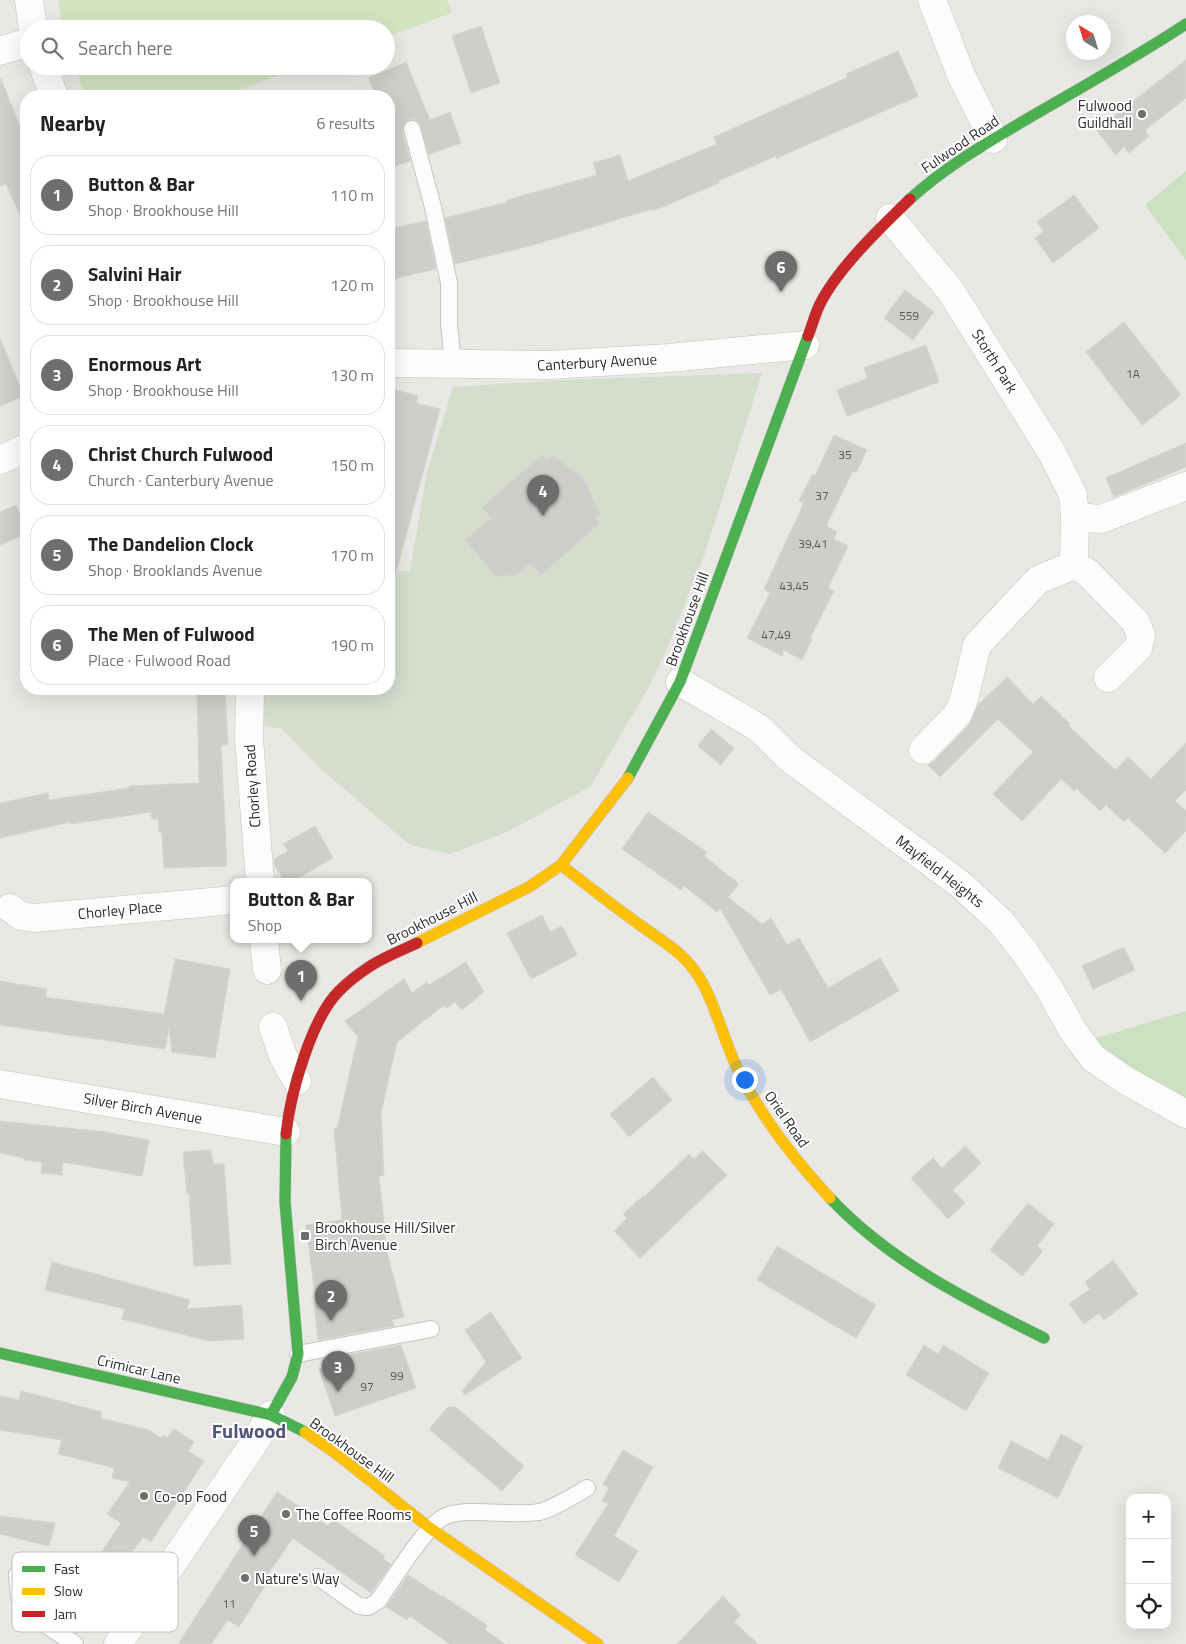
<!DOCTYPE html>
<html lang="en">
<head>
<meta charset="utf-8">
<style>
  :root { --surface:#fff; --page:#f6f6f6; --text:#222; --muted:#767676; --line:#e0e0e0; --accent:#6f6e6d }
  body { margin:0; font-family:"Titillium Web",sans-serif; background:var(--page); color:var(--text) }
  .controls { position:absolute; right:15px; bottom:15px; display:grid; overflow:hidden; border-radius:10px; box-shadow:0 5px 20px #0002 }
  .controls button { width:45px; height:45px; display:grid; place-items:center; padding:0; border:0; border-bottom:1px solid var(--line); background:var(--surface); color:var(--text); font:25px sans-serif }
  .compass { position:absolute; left:1066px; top:15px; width:45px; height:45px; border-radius:50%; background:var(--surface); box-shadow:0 5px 20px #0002; rotate:322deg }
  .you { position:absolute; left:744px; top:1079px; width:18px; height:18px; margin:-12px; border:4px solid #fff; border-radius:50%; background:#1a73e8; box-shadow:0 0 0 8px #1a73e833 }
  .badge { display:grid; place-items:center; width:32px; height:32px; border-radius:50%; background:var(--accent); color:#fff; font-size:16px; font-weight:700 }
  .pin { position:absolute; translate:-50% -41px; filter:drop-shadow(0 1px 2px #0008) }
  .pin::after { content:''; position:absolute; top:26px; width:18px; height:15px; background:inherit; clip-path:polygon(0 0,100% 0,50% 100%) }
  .popup { position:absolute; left:230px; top:878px; width:142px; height:65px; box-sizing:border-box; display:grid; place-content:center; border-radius:10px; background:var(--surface); filter:drop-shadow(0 1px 4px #0005); font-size:16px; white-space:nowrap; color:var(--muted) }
  .popup b { font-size:19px; color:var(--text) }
  .popup::after { content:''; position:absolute; left:50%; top:100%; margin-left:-10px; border:10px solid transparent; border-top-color:var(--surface) }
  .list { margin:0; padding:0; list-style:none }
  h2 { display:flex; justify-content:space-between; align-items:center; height:65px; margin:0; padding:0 20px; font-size:21px }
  h2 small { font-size:16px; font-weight:400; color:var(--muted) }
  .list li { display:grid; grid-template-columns:32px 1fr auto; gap:15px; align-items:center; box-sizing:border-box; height:80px; margin:0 10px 10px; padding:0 10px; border:1px solid var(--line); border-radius:20px }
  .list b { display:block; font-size:19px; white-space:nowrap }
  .list p { margin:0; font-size:16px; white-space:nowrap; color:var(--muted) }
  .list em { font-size:16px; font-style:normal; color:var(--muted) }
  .icon { flex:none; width:28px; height:28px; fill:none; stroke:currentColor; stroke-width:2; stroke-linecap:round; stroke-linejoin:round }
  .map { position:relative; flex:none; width:1186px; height:1644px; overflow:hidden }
  .search { position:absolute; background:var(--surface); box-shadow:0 5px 20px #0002; left:20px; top:20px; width:375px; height:55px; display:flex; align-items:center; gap:12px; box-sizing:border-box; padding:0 18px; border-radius:28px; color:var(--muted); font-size:19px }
  .panel { position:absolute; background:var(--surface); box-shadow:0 5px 20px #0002; left:20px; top:90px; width:375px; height:605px; border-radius:20px }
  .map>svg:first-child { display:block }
  .green { fill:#cbe1c1 }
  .cemetery { fill:#d5ddcd }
  .pitch { fill:#d2e5c0 }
  .building { fill:#cfceca; stroke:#d5d4d0 }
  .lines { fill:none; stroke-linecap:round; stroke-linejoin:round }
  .lane-casing { stroke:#c4c4c4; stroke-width:18 }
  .street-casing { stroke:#c4c4c4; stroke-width:29 }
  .fast-casing { stroke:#c4c4c4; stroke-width:12 }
  .slow-casing { stroke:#c4c4c4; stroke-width:12 }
  .jam-casing { stroke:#c4c4c4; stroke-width:12 }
  .lane { stroke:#fcfcfb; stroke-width:16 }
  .street { stroke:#fcfcfb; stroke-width:28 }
  .fast { stroke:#4caf50; stroke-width:11 }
  .slow { stroke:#ffc107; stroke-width:11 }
  .jam { stroke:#c62828; stroke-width:11 }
  .poi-dot { fill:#6f6e6d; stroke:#fff; stroke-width:2 }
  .labels { text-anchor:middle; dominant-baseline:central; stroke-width:4; stroke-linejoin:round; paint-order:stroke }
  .number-label { font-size:12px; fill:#575756 }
  .poi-label { font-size:15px; fill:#2d2d2d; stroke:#fff; text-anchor:start }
  .street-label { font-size:15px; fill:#2d2d2d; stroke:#fff }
  .district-label { font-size:20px; font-weight:bold; fill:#525579; stroke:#fff }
  .key { fill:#fff; stroke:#c0c0c0; stroke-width:1 }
  .key-label { font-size:14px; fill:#2d2d2d }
</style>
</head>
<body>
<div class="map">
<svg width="1186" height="1644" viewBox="0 0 1186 1644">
  <rect width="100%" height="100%" fill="#e9e8e4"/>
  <g class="green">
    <polygon points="1186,171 1186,260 1145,205"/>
    <polygon points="1186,1011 1186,1125 1090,1074 1070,1046"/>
  </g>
  <polygon class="cemetery" points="762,373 704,556 669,644 650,685 591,786 507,832 450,854 410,845 322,770 282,729 262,725 264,689 389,689 389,571 410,571 427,472 453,387 562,380"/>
  <g class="pitch">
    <polygon points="58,0 447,0 452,13 386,37 386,29 63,29"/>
    <polygon points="75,66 305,66 222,96 85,96"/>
  </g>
  <g class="building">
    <polygon points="481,26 500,83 471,93 452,36"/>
    <polygon points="898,51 918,96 777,158 776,156 718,181 719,183 653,211 652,209 530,246 455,264 445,218 508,202 507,200 597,175 593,163 620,155 628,181 717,144 714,137 848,77 846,74"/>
    <polygon points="1186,60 1186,98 1145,130 1149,136 1129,153 1124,147 1116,155 1096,130"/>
    <polygon points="406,62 430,120 450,112 461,143 429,154 419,122 414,119 409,120 405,122 402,131 410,161 389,168 389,96 376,96 369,78"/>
    <polygon points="0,79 1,79 26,142 26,228 6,184 0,186"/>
    <polygon points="1074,195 1099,228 1053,263 1035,238 1044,231 1037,222"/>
    <polygon points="426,221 436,269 389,280 389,229"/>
    <polygon points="905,290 934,312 913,340 884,318"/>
    <polygon points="1124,322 1181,395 1142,425 1086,352"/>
    <polygon points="0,338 24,396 0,406"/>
    <polygon points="926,345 939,382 847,416 837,390 868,378 864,368"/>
    <polygon points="389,388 418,396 416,403 440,409 396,573 389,572"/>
    <polygon points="834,435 867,450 856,473 853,471 826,526 837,532 834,539 848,546 828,588 834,591 810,638 812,639 802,660 784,650 782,656 747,638 770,593 764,589 804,503 799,501 812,475 815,476"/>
    <polygon points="1186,443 1186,467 1114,497 1106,478"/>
    <polygon points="542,455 547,460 552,456 582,476 600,514 595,518 600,523 541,575 530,563 516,575 496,576 465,540 491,518 482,507"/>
    <polygon points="16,505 26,528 26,534 0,545 0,512"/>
    <polygon points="1007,677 1033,704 1041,696 1070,724 1069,726 1115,770 1128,757 1151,779 1186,743 1186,790 1175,801 1186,811 1186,831 1165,853 1128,818 1124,822 1106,805 1100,811 1076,788 1074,791 1061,779 1022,821 993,794 1033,752 998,719 940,777 928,765 934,761 969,725 978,705"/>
    <polygon points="197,689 225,689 228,744 221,745 227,866 164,868 162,832 159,832 158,819 152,819 151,812 71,824 71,822 0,838 0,803 48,793 49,800 129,788 129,786 199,783"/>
    <polygon points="711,729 734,748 721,765 698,746"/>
    <polygon points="648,812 707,852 704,856 739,884 728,897 762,924 771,918 787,945 799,938 828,988 880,958 899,991 810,1042 781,989 770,995 720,908 717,912 684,886 681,890 622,849"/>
    <polygon points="315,826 333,858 291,882 285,882 274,864 274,859 288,851 283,844"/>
    <polygon points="542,915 550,932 562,926 577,955 531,979 507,933"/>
    <polygon points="1124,947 1135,970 1093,989 1082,966"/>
    <polygon points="175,959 230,969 215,1058 172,1052 169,1027 165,1049 0,1025 0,981 47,989 45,997 164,1014"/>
    <polygon points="466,962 484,992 462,1010 455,1002 446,1008 444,1005 397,1042 381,1113 384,1175 379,1176 387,1252 404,1317 392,1320 394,1326 318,1340 314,1303 316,1303 306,1225 342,1220 334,1129 337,1129 358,1037 345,1021 404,979 412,993 427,982 429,985"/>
    <polygon points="653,1077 672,1100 629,1137 610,1114"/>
    <polygon points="0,1121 105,1132 149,1140 142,1176 63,1162 62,1175 41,1173 42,1162 24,1160 24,1158 0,1153"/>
    <polygon points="965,1146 981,1163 953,1190 965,1203 948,1219 911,1178 933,1158 942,1168"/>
    <polygon points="211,1150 213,1164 224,1164 231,1264 194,1266 189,1194 187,1194 183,1152"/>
    <polygon points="703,1151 727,1175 640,1258 614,1231 627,1218 623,1214 643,1196 644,1197 689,1154 694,1159"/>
    <polygon points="1028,1203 1054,1224 1037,1246 1043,1251 1022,1276 990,1250"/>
    <polygon points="777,1246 876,1305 856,1338 757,1280"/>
    <polygon points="1113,1260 1138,1294 1104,1320 1099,1313 1084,1324 1069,1304 1090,1289 1085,1282"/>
    <polygon points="52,1262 190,1300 187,1309 242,1305 244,1339 209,1341 122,1319 125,1309 45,1290"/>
    <polygon points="491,1312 522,1358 465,1395 462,1391 486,1362 465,1330"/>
    <polygon points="401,1345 416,1388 335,1416 319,1369 322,1368 321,1360"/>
    <polygon points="924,1345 938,1354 943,1345 989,1373 966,1411 906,1375"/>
    <polygon points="21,1391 102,1412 100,1418 149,1430 161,1438 163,1435 167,1438 174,1429 194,1442 188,1451 204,1461 151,1542 143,1537 114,1577 77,1633 42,1610 64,1576 79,1586 121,1523 107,1514 130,1482 112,1478 114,1468 58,1454 62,1440 0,1430 0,1396 19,1400"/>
    <polygon points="448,1407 456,1407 524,1466 502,1491 429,1429"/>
    <polygon points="1061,1434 1083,1446 1058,1498 998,1468 1011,1441 1048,1460"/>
    <polygon points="623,1450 653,1467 614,1536 638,1551 619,1582 575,1555 608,1504 602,1501 609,1488 603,1484"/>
    <polygon points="277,1492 328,1526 333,1519 385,1556 383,1559 391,1564 371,1593 293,1538 268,1574 271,1576 239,1627 228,1620 211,1644 178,1644"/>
    <polygon points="0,1516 55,1523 49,1546 0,1534"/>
    <polygon points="408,1575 442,1597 443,1596 487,1625 484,1629 505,1644 450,1644 410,1616 407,1620 386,1607"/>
    <polygon points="723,1596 741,1615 734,1622 758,1644 677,1644"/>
  </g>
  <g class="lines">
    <defs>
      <g id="lane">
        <polyline points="412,129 433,207 449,283 449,323 453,365"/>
        <polyline points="298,1354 431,1329"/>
        <polyline points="17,1574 19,1598 26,1612 75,1644"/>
        <path d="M318 1577 359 1606 368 1607 378 1601C391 1583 426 1525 444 1517 464 1506 513 1517 539 1512 551 1510 575 1495 587 1488"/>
      </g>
      <g id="street">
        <polyline points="29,0 33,29"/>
        <polyline points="932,0 961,75 993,139"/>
        <polyline points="0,51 29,42"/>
        <polyline points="43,66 54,96"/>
        <polyline points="890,218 950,290 1052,453 1073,495 1075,517 1074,565 1087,572 1135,621 1141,635 1138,648 1108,678"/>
        <polyline points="389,363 549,365 669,358 805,345"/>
        <polyline points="0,460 26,448"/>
        <polyline points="1075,517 1101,519 1186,486"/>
        <polyline points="680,682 759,728 789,758 960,884 1000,921 1024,951 1049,988 1073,1031 1093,1058 1125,1080 1186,1114"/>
        <polyline points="250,689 249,739 260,882"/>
        <polyline points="923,750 958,714 964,699 977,645 1038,580 1074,565"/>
        <polyline points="10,908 21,916 34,918 234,900"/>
        <polyline points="264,940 267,970"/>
        <polyline points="273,1027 283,1056 297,1081"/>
        <polyline points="0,1084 286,1132"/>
        <polyline points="118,1644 256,1440 271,1415"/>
      </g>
      <g id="fast">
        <path d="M910 199C946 166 990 141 1032 116 1084 86 1136 57 1186 24"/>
        <polyline points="628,778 680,682 808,336"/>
        <path d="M830 1198C889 1261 967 1300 1044 1338"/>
        <polyline points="0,1353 271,1415 305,1432"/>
        <polyline points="271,1415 292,1377 298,1354 285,1202 286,1134"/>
      </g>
      <g id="slow">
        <path d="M561 865C587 885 613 906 640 925 659 939 681 951 695 971 712 994 722 1034 734 1061 757 1112 793 1158 830 1198"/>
        <polyline points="417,943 529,887 561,865 628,778"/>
        <polyline points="305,1432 334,1452 430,1528 598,1644"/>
      </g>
      <g id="jam">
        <path d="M808 336C812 326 815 314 820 304 838 268 881 227 910 199"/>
        <path d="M286 1134C290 1095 311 1019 339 991 347 983 357 975 366 969 381 958 401 951 417 943"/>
      </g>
    </defs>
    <use href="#lane" class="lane-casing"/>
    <use href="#street" class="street-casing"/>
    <use href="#fast" class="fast-casing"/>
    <use href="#slow" class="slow-casing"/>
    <use href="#jam" class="jam-casing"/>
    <use href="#lane" class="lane"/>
    <use href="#street" class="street"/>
    <use href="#fast" class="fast"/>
    <use href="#slow" class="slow"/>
    <use href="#jam" class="jam"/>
  </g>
  <g class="poi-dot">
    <circle cx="1142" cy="114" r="5"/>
    <rect x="300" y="1231" width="10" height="10" rx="2.5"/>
    <circle cx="144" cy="1496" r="5"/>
    <circle cx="286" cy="1514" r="5"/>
    <circle cx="245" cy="1578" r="5"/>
  </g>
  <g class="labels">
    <g class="number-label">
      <text x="909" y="315">559</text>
      <text x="1133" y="373">1A</text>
      <text x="845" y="454">35</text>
      <text x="822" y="495">37</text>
      <text x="813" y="543">39,41</text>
      <text x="794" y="585">43,45</text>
      <text x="776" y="634">47,49</text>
      <text x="397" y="1375">99</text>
      <text x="367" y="1386">97</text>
      <text x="229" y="1603">11</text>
    </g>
    <g class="poi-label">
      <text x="1132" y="105" text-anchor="end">Fulwood<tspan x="1132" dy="17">Guildhall</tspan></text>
      <text x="315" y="1227">Brookhouse Hill/Silver<tspan x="315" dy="17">Birch Avenue</tspan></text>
      <text x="154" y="1496">Co-op Food</text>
      <text x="296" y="1514">The Coffee Rooms</text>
      <text x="255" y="1578">Nature's Way</text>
    </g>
    <g class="street-label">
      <text transform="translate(960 144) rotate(-34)">Fulwood Road</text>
      <text transform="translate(995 361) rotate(58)">Storth Park</text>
      <text transform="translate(597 362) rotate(-3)">Canterbury Avenue</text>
      <text transform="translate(687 619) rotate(-70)">Brookhouse Hill</text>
      <text transform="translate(252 786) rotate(-94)">Chorley Road</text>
      <text transform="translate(940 871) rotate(38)">Mayfield Heights</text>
      <text transform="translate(120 910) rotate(-5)">Chorley Place</text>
      <text transform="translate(432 918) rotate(-27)">Brookhouse Hill</text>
      <text transform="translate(143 1108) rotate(10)">Silver Birch Avenue</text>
      <text transform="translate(787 1119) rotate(55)">Oriel Road</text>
      <text transform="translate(139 1369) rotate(13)">Crimicar Lane</text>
      <text transform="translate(352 1450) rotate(36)">Brookhouse Hill</text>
    </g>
    <g class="district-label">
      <text x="249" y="1430">Fulwood</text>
    </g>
  </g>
  <rect x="12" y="1552" width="166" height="80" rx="8" class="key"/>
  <rect x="22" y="1566" width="23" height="6" fill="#4caf50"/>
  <rect x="22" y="1588" width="23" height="7" fill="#ffc107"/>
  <rect x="22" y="1611" width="23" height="6" fill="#c62828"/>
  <g class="key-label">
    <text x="54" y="1574">Fast</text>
    <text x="54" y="1596">Slow</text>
    <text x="54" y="1619">Jam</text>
  </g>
</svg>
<div class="controls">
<button>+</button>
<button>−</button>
<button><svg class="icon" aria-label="locate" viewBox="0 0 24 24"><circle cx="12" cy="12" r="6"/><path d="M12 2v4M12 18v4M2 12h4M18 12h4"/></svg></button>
</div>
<svg class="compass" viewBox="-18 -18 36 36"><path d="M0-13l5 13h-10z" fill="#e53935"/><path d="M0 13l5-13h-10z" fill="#767676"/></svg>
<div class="you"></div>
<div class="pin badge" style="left:301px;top:1001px">1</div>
<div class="popup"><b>Button &amp; Bar</b>Shop</div>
<div class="pin badge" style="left:331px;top:1321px">2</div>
<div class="pin badge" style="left:338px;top:1392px">3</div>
<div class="pin badge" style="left:543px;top:516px">4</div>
<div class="pin badge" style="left:254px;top:1556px">5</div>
<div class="pin badge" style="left:781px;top:292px">6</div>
<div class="search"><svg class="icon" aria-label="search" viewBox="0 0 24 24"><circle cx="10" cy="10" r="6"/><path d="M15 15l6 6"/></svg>Search here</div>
<section class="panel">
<h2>Nearby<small>6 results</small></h2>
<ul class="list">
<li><span class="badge">1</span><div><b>Button &amp; Bar</b><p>Shop · Brookhouse Hill</p></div><em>110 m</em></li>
<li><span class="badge">2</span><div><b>Salvini Hair</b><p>Shop · Brookhouse Hill</p></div><em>120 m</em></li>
<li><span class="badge">3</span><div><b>Enormous Art</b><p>Shop · Brookhouse Hill</p></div><em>130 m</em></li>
<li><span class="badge">4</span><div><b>Christ Church Fulwood</b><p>Church · Canterbury Avenue</p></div><em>150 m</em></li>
<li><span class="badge">5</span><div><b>The Dandelion Clock</b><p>Shop · Brooklands Avenue</p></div><em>170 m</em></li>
<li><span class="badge">6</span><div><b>The Men of Fulwood</b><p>Place · Fulwood Road</p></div><em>190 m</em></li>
</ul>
</section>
</div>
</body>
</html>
